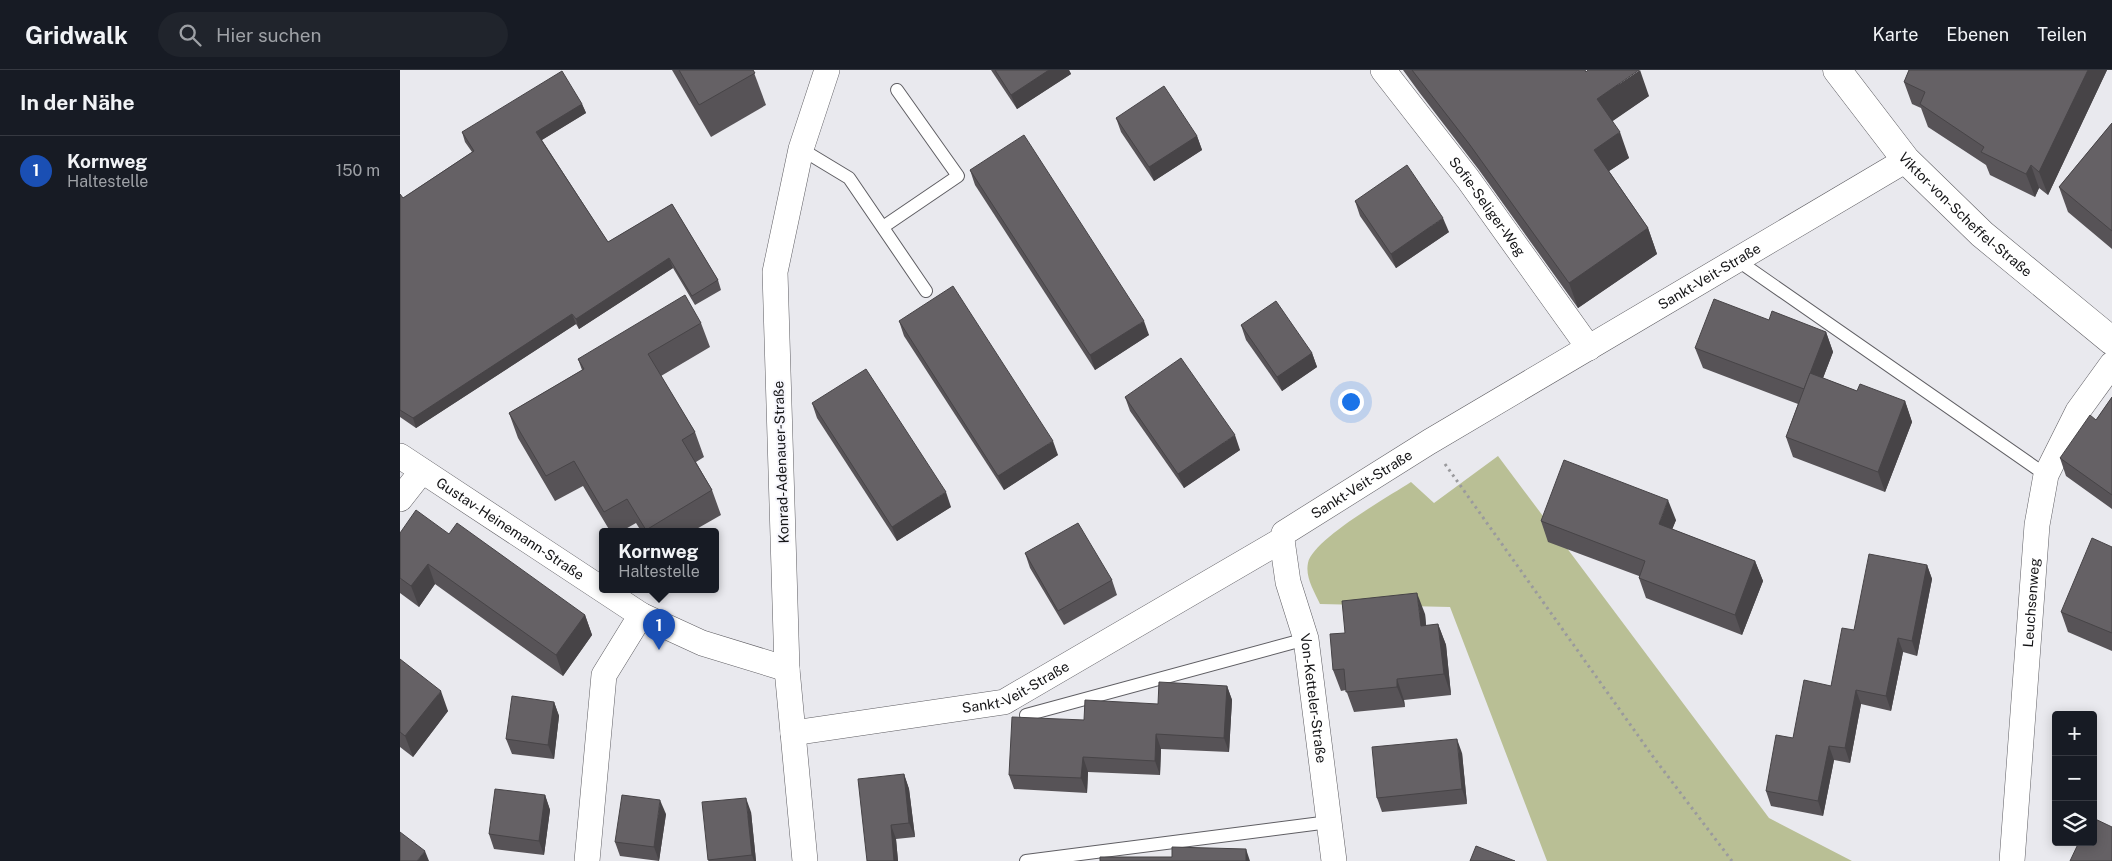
<!DOCTYPE html>
<html lang="de">
<head>
<meta charset="utf-8">
<style>
  :root { --surface:#171b24; --page:#20242c; --text:#f1f3f6; --muted:#9ea1a6; --line:#363941; --accent:#707218 }
  body { margin:0; font-family:"Public Sans",sans-serif; background:var(--page); color:var(--text) }
  .controls { position:absolute; right:15px; bottom:15px; display:grid; overflow:hidden; border-radius:5px; box-shadow:0 2px 12px #0003 }
  .controls button { width:45px; height:45px; display:grid; place-items:center; padding:0; border:0; border-bottom:1px solid var(--line); background:var(--surface); color:var(--text); font:25px sans-serif }
  .you { position:absolute; left:950px; top:331px; width:18px; height:18px; margin:-12px; border:4px solid #fff; border-radius:50%; background:#1a73e8; box-shadow:0 0 0 8px #1a73e833 }
  .badge { display:grid; place-items:center; width:32px; height:32px; border-radius:50%; background:var(--accent); color:#fff; font-size:16px; font-weight:700 }
  .pin { position:absolute; translate:-50% -41px; filter:drop-shadow(0 1px 2px #0008) }
  .pin::after { content:''; position:absolute; top:26px; width:18px; height:15px; background:inherit; clip-path:polygon(0 0,100% 0,50% 100%) }
  .popup { position:absolute; left:199px; top:458px; width:120px; height:65px; box-sizing:border-box; display:grid; place-content:center; border-radius:5px; background:var(--surface); filter:drop-shadow(0 1px 4px #0005); font-size:16px; white-space:nowrap; color:var(--muted) }
  .popup b { font-size:19px; color:var(--text) }
  .popup::after { content:''; position:absolute; left:50%; top:100%; margin-left:-10px; border:10px solid transparent; border-top-color:var(--surface) }
  .list { margin:0; padding:0; list-style:none }
  h2 { display:flex; justify-content:space-between; align-items:center; height:65px; margin:0; padding:0 20px; font-size:21px }
  h2 small { font-size:16px; font-weight:400; color:var(--muted) }
  .list li { display:grid; grid-template-columns:32px 1fr auto; gap:15px; align-items:center; box-sizing:border-box; height:70px; padding:0 20px; border-top:1px solid var(--line) }
  .list b { display:block; font-size:19px; white-space:nowrap }
  .list p { margin:0; font-size:16px; white-space:nowrap; color:var(--muted) }
  .list em { font-size:16px; font-style:normal; color:var(--muted) }
  .icon { flex:none; width:28px; height:28px; fill:none; stroke:currentColor; stroke-width:2; stroke-linecap:round; stroke-linejoin:round }
  .map { position:relative; flex:none; width:1712px; height:791px; overflow:hidden }
  header { display:flex; align-items:center; gap:30px; box-sizing:border-box; height:70px; padding:0 25px; background:var(--surface); border-bottom:1px solid var(--line) }
  header strong { font-size:24px }
  nav { display:flex; gap:28px; margin-inline-start:auto; font-size:18px }
  .search { width:350px; height:45px; background:var(--page); display:flex; align-items:center; gap:12px; box-sizing:border-box; padding:0 18px; border-radius:28px; color:var(--muted); font-size:19px }
  main { display:flex }
  aside { flex:1; background:var(--surface) }
  .map>svg:first-child { display:block }
  .green { fill:#b9bf95 }
  .lines { fill:none; stroke-linecap:round; stroke-linejoin:round }
  .lane-casing { stroke:#5f5e63; stroke-width:14 }
  .street-casing { stroke:#5f5e63; stroke-width:26 }
  .secondary-casing { stroke:#5f5e63; stroke-width:29 }
  .path { stroke:#9a9a9d; stroke-width:3; stroke-dasharray:2.5 4; stroke-linecap:butt }
  .lane { stroke:#fff; stroke-width:12 }
  .street { stroke:#fff; stroke-width:25 }
  .secondary { stroke:#fff; stroke-width:28 }
  .wall { fill:#575357 }
  .shaded-wall { fill:#474447 }
  .building { fill:#656165; stroke:#474447 }
  .labels { text-anchor:middle; dominant-baseline:central; stroke-width:4; stroke-linejoin:round; paint-order:stroke }
  .street-label { font-size:14px; fill:#141416; stroke:#f6f6fc }
</style>
</head>
<body>
<header>
<strong>Gridwalk</strong>
<div class="search"><svg class="icon" aria-label="search" viewBox="0 0 24 24"><circle cx="10" cy="10" r="6"/><path d="M15 15l6 6"/></svg>Hier suchen</div>
<nav><a>Karte</a><a>Ebenen</a><a>Teilen</a></nav>
</header>
<main>
<aside>
<h2>In der Nähe<small></small></h2>
<ul class="list">
<li><span class="badge" style="background:#1a4fb4">1</span><div><b>Kornweg</b><p>Haltestelle</p></div><em>150 m</em></li>
</ul>
</aside>
<div class="map">
<svg width="1712" height="791" viewBox="0 0 1712 791">
  <rect width="100%" height="100%" fill="#e9e9ee"/>
  <path class="green" d="M1098 386 1369 748 1452 791H1147L1050 537 920 534C914 521 905 507 908 493 913 469 988 427 1011 412L1034 433Z"/>
  <g class="lines">
    <defs>
      <g id="lane">
        <polyline points="401,79 449,108 526,221"/>
        <polyline points="483,157 558,106 497,20"/>
        <polyline points="1337,190 1646,405"/>
        <polyline points="626,645 906,569"/>
        <polyline points="626,791 929,752"/>
      </g>
      <g id="street">
        <path id="s1" d="M983 0 1068 109 1189 278"/>
        <path id="s2" d="M0 386 241 545 302 573 387 599"/>
        <polyline points="0,429 22,401"/>
        <path id="s3" d="M882 470 888 512 906 569 934 791"/>
        <path id="s4" d="M393 663 604 632 882 470 884 463 1029 372 1506 90"/>
        <polyline points="187,791 204,605 241,545"/>
        <polyline points="405,791 387,599 375,202 401,79 427,0"/>
        <path id="s5" d="M1612 791 1637 455 1646 405 1678 341 1712 294"/>
      </g>
      <g id="secondary">
        <path id="s6" d="M1437 0 1506 90 1582 164 1712 271"/>
      </g>
    </defs>
    <use href="#lane" class="lane-casing"/>
    <use href="#street" class="street-casing"/>
    <use href="#secondary" class="secondary-casing"/>
    <polyline class="path" points="1045,394 1254,688 1332,791"/>
    <use href="#lane" class="lane"/>
    <use href="#street" class="street"/>
    <use href="#secondary" class="secondary"/>
  </g>
  <g class="wall">
    <polygon points="272,0 353,0 366,35 311,67"/>
    <polygon points="591,0 669,0 671,4 617,39"/>
    <polygon points="1003,0 1185,0 1186,2 1249,26 1212,51 1229,88 1209,101 1248,158 1257,184 1178,238 1079,100 1019,22"/>
    <polygon points="1509,0 1707,0 1648,125 1639,118 1635,127 1590,105 1586,95 1528,57 1521,38 1512,34 1504,12"/>
    <polygon points="182,34 186,43 142,70 208,172 272,134 318,210 321,220 295,235 273,198 179,259 176,254 16,358 0,347 0,124 3,128 72,82 65,72 62,62"/>
    <polygon points="716,48 797,66 802,80 754,111 721,62"/>
    <polygon points="1712,53 1712,179 1668,142 1659,117"/>
    <polygon points="570,100 749,265 695,300 575,115"/>
    <polygon points="955,131 1049,162 996,198 960,146"/>
    <polygon points="1369,250 1426,262 1433,282 1423,308 1457,321 1505,331 1512,352 1485,422 1393,387 1386,367 1398,334 1303,298 1295,278"/>
    <polygon points="499,251 658,385 604,420 504,266"/>
    <polygon points="301,253 310,277 261,306 295,362 304,387 296,392 312,420 321,445 293,461 241,461 236,453 222,461 210,461 183,416 155,431 118,368 109,343 182,300 178,289"/>
    <polygon points="841,255 912,283 917,297 882,321 846,270"/>
    <polygon points="725,327 840,380 784,418 730,341"/>
    <polygon points="1712,327 1712,439 1666,406 1660,388 1696,350"/>
    <polygon points="412,333 551,437 497,471 417,348"/>
    <polygon points="1276,450 1272,459 1355,491 1363,511 1342,565 1246,528 1239,508 1239,506 1148,472 1141,451"/>
    <polygon points="0,463 49,464 185,545 192,565 163,606 35,514 19,537 0,523"/>
    <polygon points="1712,477 1712,581 1668,562 1661,542"/>
    <polygon points="625,483 712,510 717,525 664,555 630,498"/>
    <polygon points="1527,495 1532,509 1517,586 1503,582 1491,641 1461,634 1450,693 1434,690 1423,746 1371,736 1366,721 1393,668 1431,616 1454,560"/>
    <polygon points="1025,544 1026,556 1038,554 1046,575 1051,625 1004,630 1005,637 954,642 946,620 941,621 933,600 945,563"/>
    <polygon points="0,589 48,641 13,687 0,677"/>
    <polygon points="827,616 832,630 829,682 761,679 760,705 688,702 687,723 614,719 609,705 684,650 758,634"/>
    <polygon points="154,632 159,646 154,689 112,684 106,669"/>
    <polygon points="1062,683 1067,734 982,742 977,728"/>
    <polygon points="504,704 509,719 515,767 496,769 498,791 467,791"/>
    <polygon points="145,725 150,740 144,785 94,779 89,764"/>
    <polygon points="351,742 356,791 309,791 308,790"/>
    <polygon points="266,744 259,791 220,786 215,772"/>
  </g>
  <g class="shaded-wall">
    <polygon points="649,0 669,0 671,4 617,39 611,25"/>
    <polygon points="1240,0 1249,26 1207,55 1197,29"/>
    <polygon points="1688,0 1707,0 1648,125 1639,102"/>
    <polygon points="182,34 186,43 140,71 136,62"/>
    <polygon points="1220,62 1229,88 1203,105 1194,80"/>
    <polygon points="797,66 802,80 754,111 749,97"/>
    <polygon points="1631,95 1639,118 1635,127 1626,104"/>
    <polygon points="1043,148 1049,162 996,198 991,184"/>
    <polygon points="1248,158 1257,184 1178,238 1169,213"/>
    <polygon points="269,188 273,198 179,259 176,249"/>
    <polygon points="172,244 176,254 16,358 13,348"/>
    <polygon points="744,251 749,265 695,300 690,285"/>
    <polygon points="1426,262 1433,282 1411,339 1404,319"/>
    <polygon points="912,283 917,297 882,321 877,307"/>
    <polygon points="1505,331 1512,352 1485,422 1478,402"/>
    <polygon points="835,365 840,380 784,418 778,404"/>
    <polygon points="653,371 658,385 604,420 598,406"/>
    <polygon points="546,422 551,437 497,471 492,457"/>
    <polygon points="1268,430 1276,450 1266,475 1259,454"/>
    <polygon points="1355,491 1363,511 1342,565 1335,545"/>
    <polygon points="28,494 35,514 19,537 11,516"/>
    <polygon points="1527,495 1532,509 1517,586 1512,571"/>
    <polygon points="1017,523 1025,544 1028,576 1021,556"/>
    <polygon points="185,545 192,565 163,606 156,585"/>
    <polygon points="1038,554 1046,575 1051,625 1044,604"/>
    <polygon points="1498,568 1503,582 1491,641 1486,626"/>
    <polygon points="997,609 1004,630 1005,637 997,617"/>
    <polygon points="827,616 832,630 829,682 824,668"/>
    <polygon points="1456,620 1461,634 1450,693 1445,678"/>
    <polygon points="41,621 48,641 13,687 5,666"/>
    <polygon points="154,632 159,646 154,689 148,675"/>
    <polygon points="756,664 761,679 760,705 755,691"/>
    <polygon points="1057,669 1062,683 1067,734 1062,719"/>
    <polygon points="1429,676 1434,690 1423,746 1418,731"/>
    <polygon points="683,687 688,702 687,723 681,708"/>
    <polygon points="504,704 509,719 515,767 509,753"/>
    <polygon points="145,725 150,740 144,785 139,771"/>
    <polygon points="346,728 351,742 356,791 354,791 352,785"/>
    <polygon points="260,730 266,744 259,791 254,777"/>
    <polygon points="491,755 496,769 498,791 494,791"/>
    <polygon points="846,779 850,791 846,791"/>
    <polygon points="25,781 29,791 17,791"/>
  </g>
  <g class="building">
    <polygon points="279,0 353,0 355,3 299,35"/>
    <polygon points="595,0 649,0 611,25"/>
    <polygon points="1012,0 1185,0 1186,2 1188,0 1239,0 1197,29 1220,62 1194,80 1248,158 1169,213 1070,75"/>
    <polygon points="1509,0 1688,0 1639,102 1631,95 1626,104 1581,82 1584,77 1520,34 1525,22 1504,12"/>
    <polygon points="162,1 182,34 136,62 208,172 272,134 318,210 292,226 269,188 176,249 172,244 13,348 0,340 0,124 3,128 74,81 62,62"/>
    <polygon points="764,16 797,66 749,97 716,48"/>
    <polygon points="1712,53 1712,161 1659,117"/>
    <polygon points="624,65 744,251 690,285 570,100"/>
    <polygon points="1007,95 1043,148 991,184 955,131"/>
    <polygon points="553,216 653,371 598,406 499,251"/>
    <polygon points="285,225 301,253 248,284 295,362 282,370 312,420 246,460 227,429 204,442 174,391 146,406 109,343 184,299 178,289"/>
    <polygon points="1314,229 1369,250 1372,241 1426,262 1404,319 1295,278"/>
    <polygon points="876,231 912,283 877,307 841,255"/>
    <polygon points="781,288 835,365 778,404 725,327"/>
    <polygon points="466,299 546,422 492,457 412,333"/>
    <polygon points="1410,303 1457,321 1460,314 1505,331 1478,402 1386,367"/>
    <polygon points="1712,327 1712,425 1660,388 1690,345 1696,350"/>
    <polygon points="1164,390 1268,430 1259,454 1355,491 1335,545 1239,508 1245,491 1141,451"/>
    <polygon points="16,440 49,464 57,453 185,545 156,585 28,494 11,516 0,508 0,463"/>
    <polygon points="678,453 712,510 658,541 625,483"/>
    <polygon points="1692,468 1712,477 1712,563 1661,542"/>
    <polygon points="1469,484 1527,495 1512,571 1498,568 1486,626 1456,620 1445,678 1429,676 1418,731 1366,721 1376,665 1393,668 1404,610 1431,616 1442,558 1454,560"/>
    <polygon points="1017,523 1021,556 1038,554 1044,604 997,609 997,617 946,622 944,599 933,600 930,564 945,563 942,531"/>
    <polygon points="0,589 41,621 5,666 0,662"/>
    <polygon points="759,612 827,616 824,668 756,664 755,691 683,687 681,708 609,705 612,647 684,650 685,630 758,634"/>
    <polygon points="112,626 154,632 148,675 106,669"/>
    <polygon points="1057,669 1062,719 977,728 972,677"/>
    <polygon points="504,704 509,753 491,755 494,791 467,791 458,709"/>
    <polygon points="95,719 145,725 139,771 89,764"/>
    <polygon points="222,725 260,730 254,777 215,772"/>
    <polygon points="346,728 352,785 308,790 302,732"/>
    <polygon points="1693,748 1712,757 1712,791 1670,791 1679,772 1693,772"/>
    <polygon points="0,762 25,781 17,791 0,791"/>
    <polygon points="1076,776 1115,791 1070,791"/>
    <polygon points="772,777 846,779 846,791 700,791 700,787 772,787"/>
  </g>
  <g class="labels">
    <g class="street-label">
      <text stroke="none"><textPath href="#s1" startOffset="172">Sofie-Seliger-Weg</textPath></text>
      <text stroke="none"><textPath href="#s6" startOffset="194">Viktor-von-Scheffel-Straße</textPath></text>
      <text stroke="none"><textPath href="#s4" startOffset="1039">Sankt-Veit-Straße</textPath></text>
      <text transform="translate(381 392) rotate(-92)">Konrad-Adenauer-Straße</text>
      <text stroke="none"><textPath href="#s4" startOffset="634">Sankt-Veit-Straße</textPath></text>
      <text stroke="none"><textPath href="#s2" startOffset="132">Gustav-Heinemann-Straße</textPath></text>
      <text stroke="none"><textPath href="#s5" startOffset="259">Leuchsenweg</textPath></text>
      <text stroke="none"><textPath href="#s4" startOffset="229">Sankt-Veit-Straße</textPath></text>
      <text stroke="none"><textPath href="#s3" startOffset="162">Von-Ketteler-Straße</textPath></text>
    </g>
  </g>
</svg>
<div class="controls">
<button>+</button>
<button>−</button>
<button><svg class="icon" aria-label="layers" viewBox="0 0 24 24"><path d="M12 4l9 5-9 5-9-5zM3 14l9 5 9-5"/></svg></button>
</div>
<div class="you"></div>
<div class="pin badge" style="left:259px;top:580px;background:#1a4fb4">1</div>
<div class="popup"><b>Kornweg</b>Haltestelle</div>
</div>
</main>
</body>
</html>
